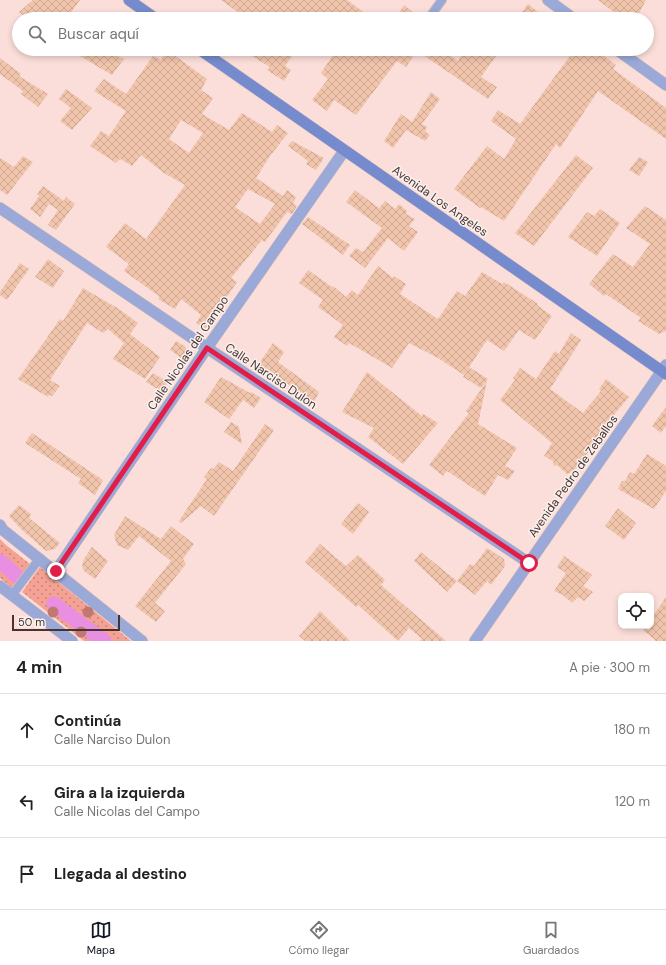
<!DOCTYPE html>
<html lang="es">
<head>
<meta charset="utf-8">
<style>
  :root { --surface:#fff; --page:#f6f6f6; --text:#222; --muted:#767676; --line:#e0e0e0; --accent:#111827 }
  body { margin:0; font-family:"DM Sans",sans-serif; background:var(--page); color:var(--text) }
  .controls { position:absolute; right:12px; bottom:12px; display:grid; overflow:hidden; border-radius:8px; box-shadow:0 2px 6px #0003 }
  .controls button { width:36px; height:36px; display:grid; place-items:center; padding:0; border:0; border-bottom:1px solid var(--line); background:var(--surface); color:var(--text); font:20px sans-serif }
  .scale { position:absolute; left:12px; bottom:10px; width:108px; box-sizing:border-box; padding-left:4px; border:2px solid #463430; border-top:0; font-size:11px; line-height:14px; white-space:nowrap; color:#463430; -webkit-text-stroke:3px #faf0ee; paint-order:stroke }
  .stop { position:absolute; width:12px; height:12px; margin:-9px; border:3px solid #e11d48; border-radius:50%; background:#fff }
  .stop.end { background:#e11d48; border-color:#fff; box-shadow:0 1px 4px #0008 }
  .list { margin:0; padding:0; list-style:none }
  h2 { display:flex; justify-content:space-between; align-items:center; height:52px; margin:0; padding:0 16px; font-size:17px }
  h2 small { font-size:13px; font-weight:400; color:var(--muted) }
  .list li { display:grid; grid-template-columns:26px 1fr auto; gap:12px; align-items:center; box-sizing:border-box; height:72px; padding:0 16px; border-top:1px solid var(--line) }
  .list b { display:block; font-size:15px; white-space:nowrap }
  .list p { margin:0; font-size:13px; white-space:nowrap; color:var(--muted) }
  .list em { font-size:13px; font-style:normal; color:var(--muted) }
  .icon { flex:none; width:22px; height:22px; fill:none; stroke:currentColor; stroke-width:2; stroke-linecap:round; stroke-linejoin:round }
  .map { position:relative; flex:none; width:666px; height:641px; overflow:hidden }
  .search { position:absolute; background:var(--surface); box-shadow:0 2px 6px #0003; left:12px; right:12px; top:12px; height:44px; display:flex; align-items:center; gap:10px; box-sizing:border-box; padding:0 14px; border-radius:22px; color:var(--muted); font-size:15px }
  .sheet { height:268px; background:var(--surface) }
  nav { display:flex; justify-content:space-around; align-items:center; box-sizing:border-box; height:56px; border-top:1px solid var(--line); background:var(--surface); font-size:11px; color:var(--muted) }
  nav a { display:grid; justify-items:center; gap:2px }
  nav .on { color:var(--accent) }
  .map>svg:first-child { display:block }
  .grass { fill:url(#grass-dots) }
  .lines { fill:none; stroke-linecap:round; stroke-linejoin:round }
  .canal { stroke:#e98fe2; stroke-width:15 }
  .building { fill:url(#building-cross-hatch); fill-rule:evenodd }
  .service-casing { stroke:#d7bcb7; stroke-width:10 }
  .minor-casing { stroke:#d7bcb7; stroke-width:12 }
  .tertiary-casing { stroke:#d7bcb7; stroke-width:12 }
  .secondary-casing { stroke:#d7bcb7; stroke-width:12 }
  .service { stroke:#9aa9d7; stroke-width:8 }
  .minor { stroke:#9aa9d7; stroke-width:11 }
  .tertiary { stroke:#9aa9d7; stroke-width:11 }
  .secondary { stroke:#768bcd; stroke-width:11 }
  .tree { fill:#c07870 }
  .route { stroke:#e11d48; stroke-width:5 }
  .labels { text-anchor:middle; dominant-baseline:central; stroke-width:3; stroke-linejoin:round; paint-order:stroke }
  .street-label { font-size:12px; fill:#463430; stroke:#faf0ee }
</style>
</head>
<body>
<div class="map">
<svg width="666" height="641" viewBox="0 0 666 641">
  <defs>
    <pattern id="grass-dots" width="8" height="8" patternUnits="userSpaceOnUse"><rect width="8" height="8" fill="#f5a294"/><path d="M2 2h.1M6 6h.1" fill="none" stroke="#c88579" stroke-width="1.8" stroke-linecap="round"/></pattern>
    <pattern id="building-cross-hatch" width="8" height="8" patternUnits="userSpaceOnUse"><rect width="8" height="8" fill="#f1c4ac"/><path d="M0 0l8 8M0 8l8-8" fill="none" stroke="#d0a994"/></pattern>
  </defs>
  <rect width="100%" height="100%" fill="#fbded9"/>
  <g class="grass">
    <polygon points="0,539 6,545 30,564 12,588 0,578"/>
    <polygon points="40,567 131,641 84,641 22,592"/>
  </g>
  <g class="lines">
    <g class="canal">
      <polyline points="0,561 18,577"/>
      <polyline points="54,604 104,641"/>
    </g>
  </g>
  <g class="building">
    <polygon points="33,0 80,0 66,19 28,19 19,12"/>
    <polygon points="221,0 347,0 373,19 235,19 239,13"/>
    <polygon points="598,0 646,0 636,19 623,19"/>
    <polygon points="528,4 547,19 517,19"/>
    <polygon points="404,5 421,19 395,19"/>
    <polygon points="68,49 117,49 113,54 124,59 112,75"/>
    <polygon points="257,49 297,49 285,66 291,70 284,81 267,70 270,67 252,56"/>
    <polygon points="337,49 440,49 458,61 466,49 501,49 481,77 497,87 488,99 417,51 406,67 397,61 356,115 334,100 327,111 312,100 328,79 321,73"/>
    <polygon points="575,49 595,49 616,65 613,69 666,108 666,139 598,91 560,148 556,144 504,221 481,207 480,208 454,189 487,146 504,159 516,139 491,121 498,110 520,124"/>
    <path d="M167 50 207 79 201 90 213 98 202 114 229 130 242 113 272 132 277 125 288 133 270 156 256 178 283 196 287 190 296 197 293 203 297 206 292 214 287 212 265 242 262 240 231 278 237 282 205 329 196 323 201 315 181 299 175 309 158 299 160 297 124 271 129 264 106 247 125 223 146 239 185 185 164 173 141 155 132 166 120 159 116 163 90 146 101 131 109 136 126 111 94 91 104 79 126 94 153 56 161 60ZM181 120 203 133 189 153 169 139ZM248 189 275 204 260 224 235 207Z"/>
    <polygon points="0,58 21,74 19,76 48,94 38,107 21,94 23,91 0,74"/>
    <polygon points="66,89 92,108 72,130 60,121 71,108 59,99"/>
    <polygon points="431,92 440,99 422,124 427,127 425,131 430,135 425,141 406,130 393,148 384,141 401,114 412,122"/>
    <polygon points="292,141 324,158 316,170 306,164 308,161 288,146"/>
    <polygon points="576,155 593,168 534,246 515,233"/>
    <polygon points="23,156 33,162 7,195 0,190 0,158 14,167"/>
    <polygon points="639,157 648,162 639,176 629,170"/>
    <polygon points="43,186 64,201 66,197 75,204 56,230 48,225 58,210 49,204 40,217 30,209 39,196 37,194"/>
    <polygon points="355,190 379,208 385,201 395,209 399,204 407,211 406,214 415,219 409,226 418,232 404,251 388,238 365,268 349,256 356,248 363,252 382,228 346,202"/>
    <polygon points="645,206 666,220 666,331 659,334 638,321 641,318 606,294 604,296 589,284 613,254 633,267 650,244 626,228"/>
    <polygon points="600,209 620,223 597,256 568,237 587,212 594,216"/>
    <polygon points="308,217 350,245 343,255 302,224"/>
    <polygon points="48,259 64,271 53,288 35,277"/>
    <polygon points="20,263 29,269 7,300 0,295 0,292"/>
    <polygon points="378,266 393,278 394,276 406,284 400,294 438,319 457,291 465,296 482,272 502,284 504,282 538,304 537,305 552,316 535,340 519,330 504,351 487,340 464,375 438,358 409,343 392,368 349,343 347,346 334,337 343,325 318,307 323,300 299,283 308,270 332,287 333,286 346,297 352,290 358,295"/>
    <polygon points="83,288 119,309 138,323 130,334 160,357 145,379 113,359 124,343 108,329 103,333 87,323 50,380 60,386 52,396 49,395 48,397 18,379 60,319 63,321"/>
    <polygon points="571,333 581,340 550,389 583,413 601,391 599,389 606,379 629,397 603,428 604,429 586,455 585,459 583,462 579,463 574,471 567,474 557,465 554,466 553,461 544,456 552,443 500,400 515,380 513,378 520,368 536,379 555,351 559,354"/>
    <polygon points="176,341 185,346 187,351 184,360 170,350"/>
    <polygon points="273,343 284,352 278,362 319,392 314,402 272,373 258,365"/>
    <polygon points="469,367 488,379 481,388 463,377"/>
    <polygon points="367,372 422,416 423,414 438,423 403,464 368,437 374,428 342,412"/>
    <polygon points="153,373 168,382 161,391 146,382"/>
    <polygon points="221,377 250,393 251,392 261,398 254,408 243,400 229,419 204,402"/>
    <polygon points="487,381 478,424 517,448 505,466 515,471 508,480 498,475 485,496 447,471 443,476 429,465 469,413 466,411"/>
    <polygon points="666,407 666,426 661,433 652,426"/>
    <polygon points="231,422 239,427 242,444 224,432"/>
    <polygon points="265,424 274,430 214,516 201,506 181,523 179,521 207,479 204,477 211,468 213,469 219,462 233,471"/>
    <polygon points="32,433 103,480 95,495 78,483 81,479 25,443"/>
    <polygon points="647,454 666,466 666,491 654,509 618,489 622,481 625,481 630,472 634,474"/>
    <polygon points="358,503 369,512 353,534 341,524"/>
    <polygon points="19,505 31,514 29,518 60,543 55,549 46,551 21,529 9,516"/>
    <polygon points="618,508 636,523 624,540 605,526"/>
    <polygon points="125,516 161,539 171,526 194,544 183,559 186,564 155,603 165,611 156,622 135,606 171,561 139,536 128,550 117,545 114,535"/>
    <polygon points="320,544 346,566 358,555 385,580 381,585 446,641 419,641 422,639 409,628 398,641 358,605 356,607 305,562"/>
    <polygon points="92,547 108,561 95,579 84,571 82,566 84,559"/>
    <polygon points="487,548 504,559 505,566 491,585 487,581 475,595 457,581 470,564 474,566"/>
    <polygon points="421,552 457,581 447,592 414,561"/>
    <polygon points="564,556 592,575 583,586 593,592 584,601 578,597 572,603 563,595 554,591 566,573 557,567"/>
    <polygon points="666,597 666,641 656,641 643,630 647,626 651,626 651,619"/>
    <polygon points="320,611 350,641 305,641 299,636"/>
  </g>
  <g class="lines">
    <defs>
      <g id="service">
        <polyline points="429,18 442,0"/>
        <polyline points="12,595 40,558"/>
      </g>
      <g id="minor">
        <polyline points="548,0 574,19"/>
        <polyline points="616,49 666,85"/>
        <polyline points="0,208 207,348 529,563"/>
        <polyline points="56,571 207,348 344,151"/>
      </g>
      <g id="tertiary">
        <polyline points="0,525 3,530 142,641"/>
        <polyline points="0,586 72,641"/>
        <polyline points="475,641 666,365"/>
      </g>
      <g id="secondary">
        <polyline points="129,0 156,19"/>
        <polyline points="199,49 666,374"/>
      </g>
    </defs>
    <use href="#service" class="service-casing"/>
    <use href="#minor" class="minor-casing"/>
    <use href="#tertiary" class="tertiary-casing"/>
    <use href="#secondary" class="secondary-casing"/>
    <use href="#service" class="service"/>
    <use href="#minor" class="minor"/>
    <use href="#tertiary" class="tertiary"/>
    <use href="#secondary" class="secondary"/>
  </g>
  <g class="tree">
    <circle cx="53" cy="612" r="5.5"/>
    <circle cx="88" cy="612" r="5.5"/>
    <circle cx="81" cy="632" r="5.5"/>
  </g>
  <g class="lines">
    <polyline class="route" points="56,571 207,348 529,563"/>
  </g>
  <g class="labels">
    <g class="street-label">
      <text transform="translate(440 201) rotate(35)">Avenida Los Angeles</text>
      <text transform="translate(188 353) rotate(-56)">Calle Nicolas del Campo</text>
      <text transform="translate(271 376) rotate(34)">Calle Narciso Dulon</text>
      <text transform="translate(573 476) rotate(-55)">Avenida Pedro de Zeballos</text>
    </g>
  </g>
</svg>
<div class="controls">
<button><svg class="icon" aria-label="locate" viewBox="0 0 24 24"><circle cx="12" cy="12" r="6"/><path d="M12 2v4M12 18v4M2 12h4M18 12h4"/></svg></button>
</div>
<div class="scale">50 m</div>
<div class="stop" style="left:529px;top:563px"></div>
<div class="stop end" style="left:56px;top:571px"></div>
<div class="search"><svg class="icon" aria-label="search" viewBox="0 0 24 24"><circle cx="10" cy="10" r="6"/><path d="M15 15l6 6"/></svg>Buscar aquí</div>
</div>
<section class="sheet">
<h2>4 min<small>A pie · 300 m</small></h2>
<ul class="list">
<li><svg class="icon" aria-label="ahead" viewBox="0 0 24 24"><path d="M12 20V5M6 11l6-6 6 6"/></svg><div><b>Continúa</b><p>Calle Narciso Dulon</p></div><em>180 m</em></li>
<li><svg class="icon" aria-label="left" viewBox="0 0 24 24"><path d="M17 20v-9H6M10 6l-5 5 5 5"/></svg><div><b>Gira a la izquierda</b><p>Calle Nicolas del Campo</p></div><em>120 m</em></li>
<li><svg class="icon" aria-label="arrive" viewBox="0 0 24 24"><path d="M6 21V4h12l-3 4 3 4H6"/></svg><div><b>Llegada al destino</b></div></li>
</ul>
</section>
<nav>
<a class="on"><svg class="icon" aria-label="map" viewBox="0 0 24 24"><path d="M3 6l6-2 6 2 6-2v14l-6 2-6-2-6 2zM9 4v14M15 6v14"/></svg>Mapa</a>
<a><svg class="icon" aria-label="directions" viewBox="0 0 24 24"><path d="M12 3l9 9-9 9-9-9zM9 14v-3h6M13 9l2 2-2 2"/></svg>Cómo llegar</a>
<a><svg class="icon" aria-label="saved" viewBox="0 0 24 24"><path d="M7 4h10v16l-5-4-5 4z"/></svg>Guardados</a>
</nav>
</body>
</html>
